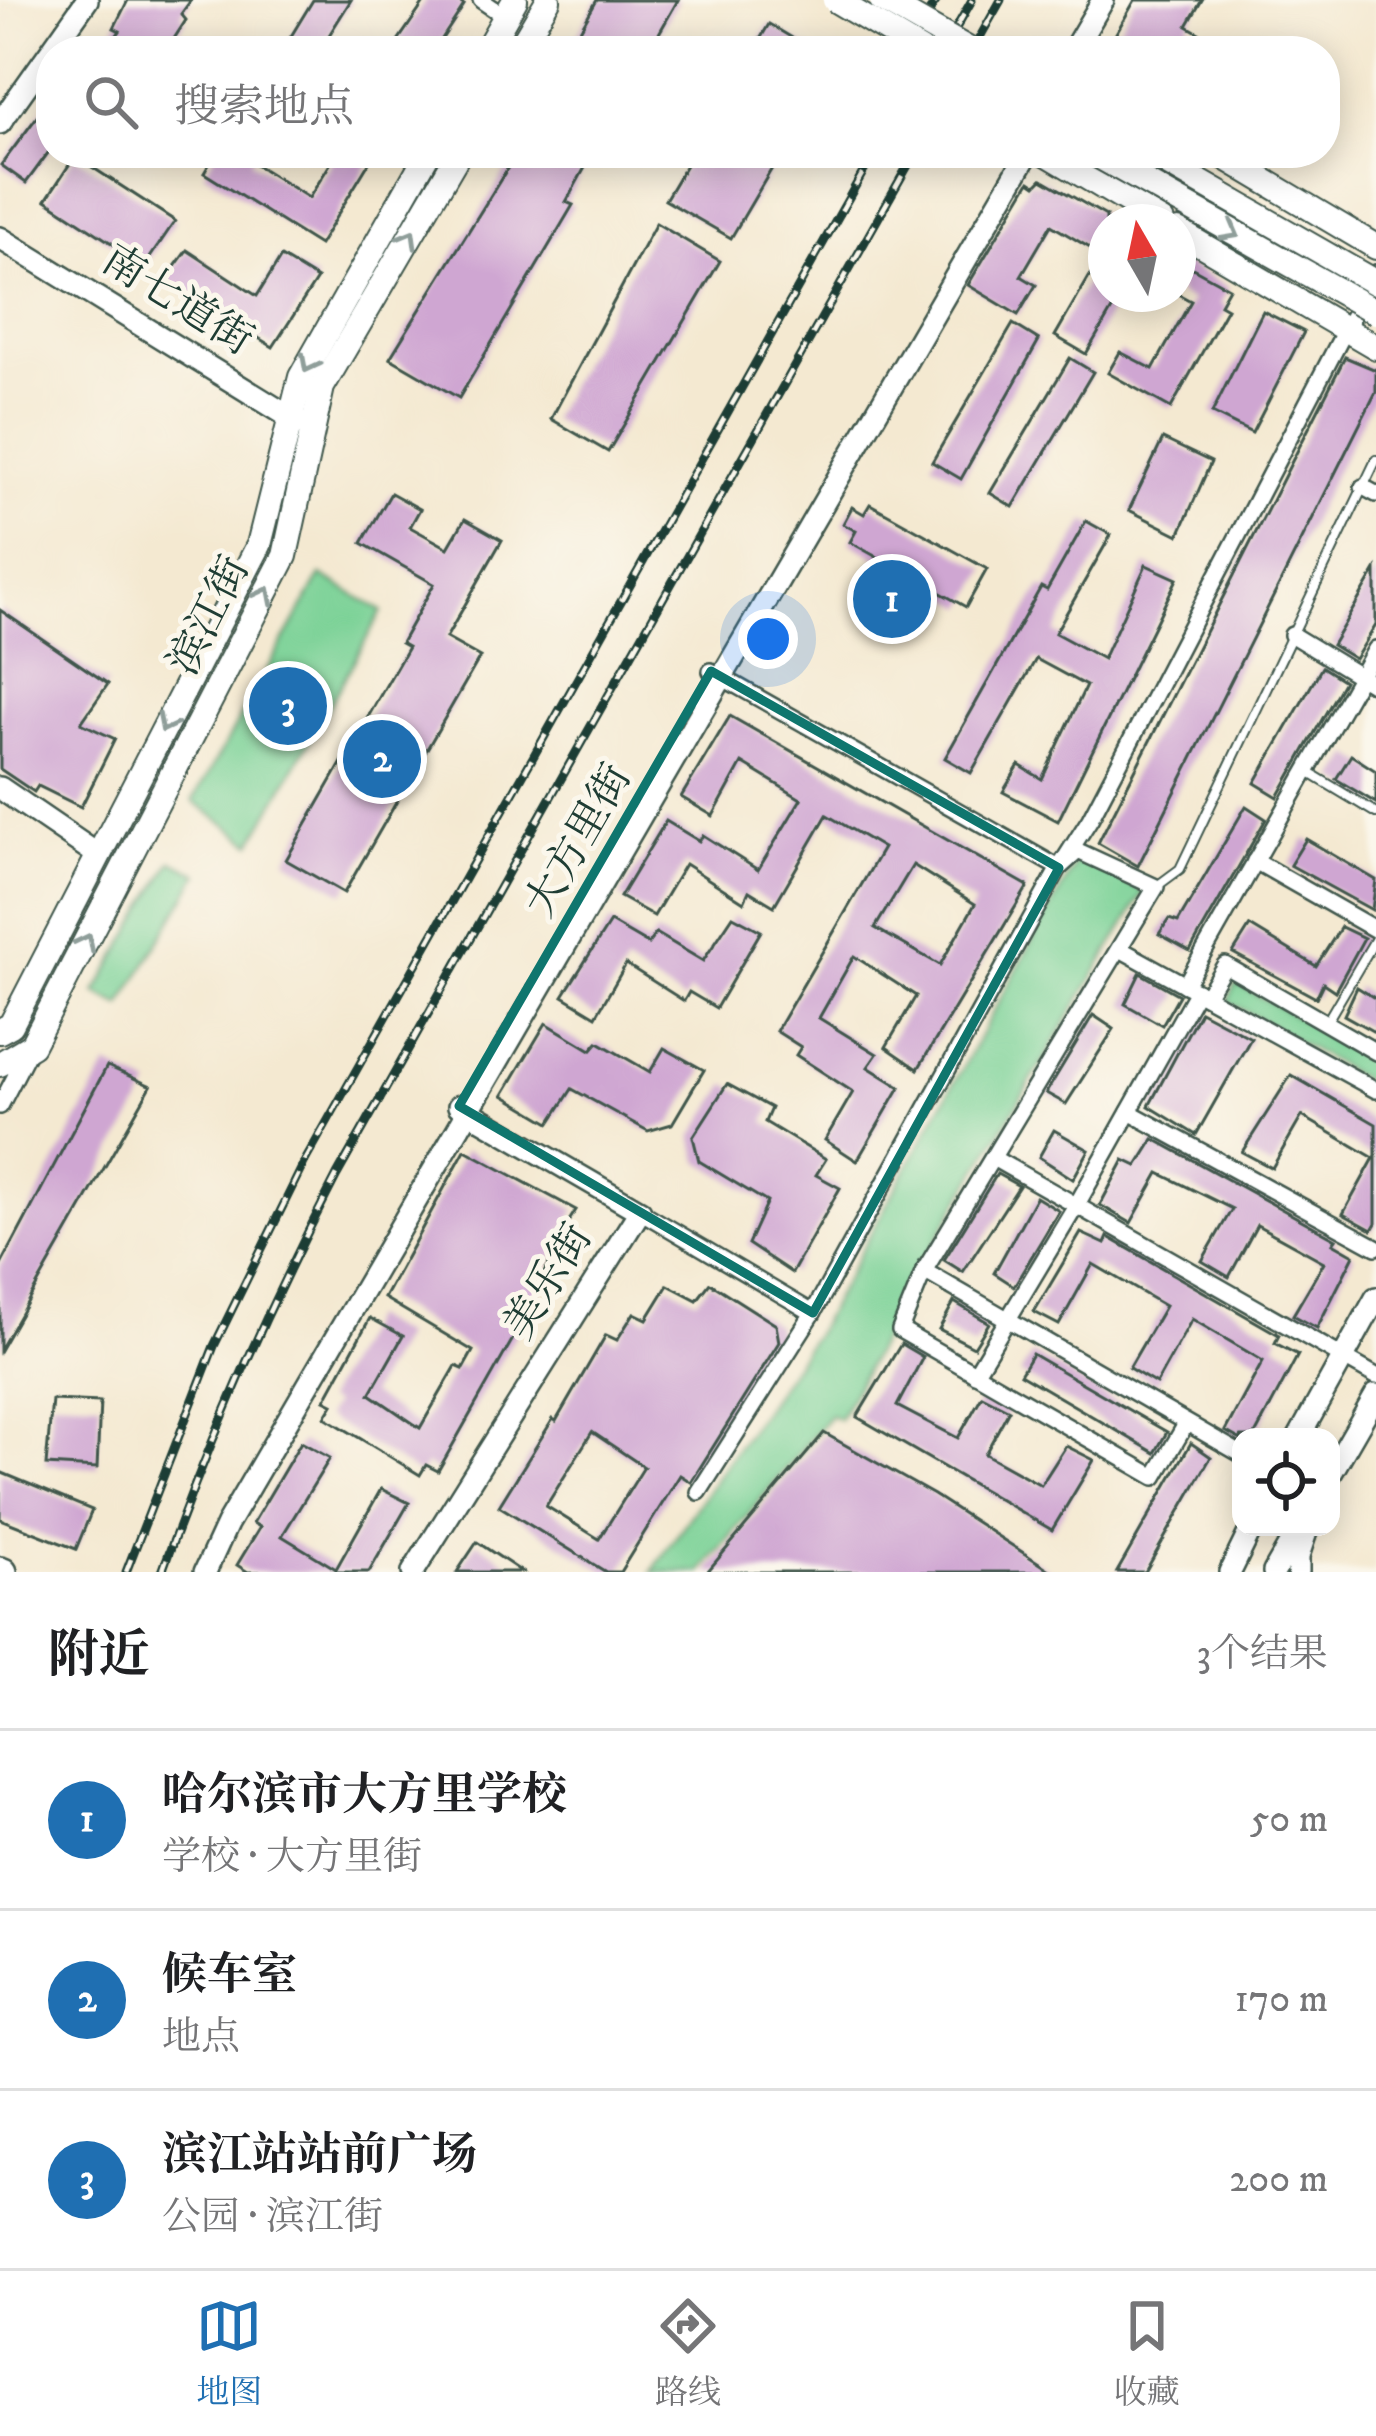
<!DOCTYPE html>
<html lang="zh">
<head>
<meta charset="utf-8">
<style>
  :root { --surface:#fff; --page:#f2f2f2; --text:#202124; --muted:#757577; --line:#e0e0e0; --accent:#1f6fb2 }
  body { margin:0; font-family:"IM FELL DW Pica","Noto Serif SC",serif; background:var(--page); color:var(--text) }
  .controls { position:absolute; right:36px; bottom:36px; display:grid; overflow:hidden; border-radius:24px; box-shadow:0 6px 30px #0003 }
  .controls button { width:108px; height:108px; display:grid; place-items:center; padding:0; border:0; border-bottom:3px solid var(--line); background:var(--surface); color:var(--text); font:60px sans-serif }
  .compass { position:absolute; left:1088px; top:204px; width:108px; height:108px; border-radius:50%; background:var(--surface); box-shadow:0 6px 30px #0003; rotate:351deg }
  .you { position:absolute; left:768px; top:639px; width:42px; height:42px; margin:-30px; border:9px solid #fff; border-radius:50%; background:#1a73e8; box-shadow:0 0 0 18px #1a73e833 }
  .badge { display:grid; place-items:center; width:78px; height:78px; border-radius:50%; background:var(--accent); color:#fff; font-size:39px; font-weight:700 }
  .pin { position:absolute; translate:-50% -50%; border:6px solid #fff; box-shadow:0 3px 12px #0006 }
  .list { margin:0; padding:0; list-style:none }
  h2 { display:flex; justify-content:space-between; align-items:center; height:156px; margin:0; padding:0 48px; font-size:51px }
  h2 small { font-size:39px; font-weight:400; color:var(--muted) }
  .list li { display:grid; grid-template-columns:78px 1fr auto; gap:36px; align-items:center; box-sizing:border-box; height:180px; padding:0 48px; border-top:3px solid var(--line) }
  .list b { display:block; font-size:45px; white-space:nowrap }
  .list p { margin:0; font-size:39px; white-space:nowrap; color:var(--muted) }
  .list em { font-size:39px; font-style:normal; color:var(--muted) }
  .icon { flex:none; width:66px; height:66px; fill:none; stroke:currentColor; stroke-width:2; stroke-linecap:round; stroke-linejoin:round }
  .map { position:relative; flex:none; width:1376px; height:1572px; overflow:hidden }
  .search { position:absolute; background:var(--surface); box-shadow:0 6px 30px #0003; left:36px; right:36px; top:36px; height:132px; display:flex; align-items:center; gap:30px; box-sizing:border-box; padding:0 42px; border-radius:48px; color:var(--muted); font-size:45px }
  .sheet { height:696px; background:var(--surface) }
  nav { display:flex; justify-content:space-around; align-items:center; box-sizing:border-box; height:168px; border-top:3px solid var(--line); background:var(--surface); font-size:33px; color:var(--muted) }
  nav a { display:grid; justify-items:center; gap:6px }
  nav .on { color:var(--accent) }
  .map>svg:first-child { display:block }
  .green { fill:#7bd297; stroke:#4d8866; stroke-width:3 }
  .building { fill:#cfa6d2; fill-rule:evenodd }
  .lines { fill:none; stroke-linecap:round; stroke-linejoin:round }
  .service-casing { stroke:#3f574c; stroke-width:12 }
  .minor-casing { stroke:#3f574c; stroke-width:20 }
  .tertiary-casing { stroke:#3f574c; stroke-width:26 }
  .secondary-casing { stroke:#3f574c; stroke-width:26 }
  .primary-casing { stroke:#3f574c; stroke-width:28 }
  .trunk-casing { stroke:#3f574c; stroke-width:32 }
  .service { stroke:#fff; stroke-width:8 }
  .minor { stroke:#fff; stroke-width:15 }
  .tertiary { stroke:#fff; stroke-width:21 }
  .secondary { stroke:#fff; stroke-width:21 }
  .primary { stroke:#fff; stroke-width:24 }
  .trunk { stroke:#fff; stroke-width:27 }
  .rail-casing { stroke:#1f3d34; stroke-width:9 }
  .rail { stroke:#fbf7ec; stroke-width:4.5; stroke-dasharray:14; stroke-linecap:butt }
  .primary-bridge-casing { stroke:#3f574c; stroke-width:28; stroke-linecap:butt }
  .primary-bridge { stroke:#fff; stroke-width:24 }
  .oneway { stroke:#8f9e9a }
  .marked { fill:none; stroke:#0f766e; stroke-width:9; stroke-linejoin:round }
  .labels { text-anchor:middle; dominant-baseline:central; stroke-width:10; stroke-linejoin:round; paint-order:stroke }
  .street-label { font-size:42px; fill:#1f3d34; stroke:#fbf7ec }
</style>
</head>
<body>
<div class="map">
<svg width="1376" height="1572" viewBox="0 0 1376 1572">
  <rect width="100%" height="100%" fill="#fbf7ec"/>
  <filter id="ink" filterUnits="userSpaceOnUse"><feTurbulence type="fractalNoise" baseFrequency=".00833" numOctaves="2"/><feDisplacementMap in="SourceGraphic" scale="24" xChannelSelector="R" yChannelSelector="G"/><feConvolveMatrix kernelMatrix="1 2 1 2 8 2 1 2 1" color-interpolation-filters="sRGB"/></filter>
  <filter id="wash" filterUnits="userSpaceOnUse"><feTurbulence type="fractalNoise" baseFrequency=".004" numOctaves="4" result="noise"/><feDisplacementMap in="SourceGraphic" scale="48" xChannelSelector="R" yChannelSelector="G"/><feGaussianBlur stdDeviation="2.7" result="paint"/><feColorMatrix in="noise" values="0 0 0 0 0 0 0 0 0 0 0 0 0 0 0 0 0 1.4 0 .05"/><feComposite in="paint" operator="in"/></filter>
  <g filter="url(#wash)">
    <rect width="100%" height="100%" fill="#f4e9d1"/>
    <g class="green">
      <polygon points="321,575 382,611 252,843 193,801"/>
      <polygon points="1079,857 1144,892 917,1272 839,1419 830,1415 701,1572 652,1572 815,1334"/>
      <polygon points="172,861 199,874 121,1006 96,993"/>
      <polygon points="1236,983 1376,1062 1376,1087 1228,1001"/>
    </g>
    <g id="blocks">
      <g class="building">
        <polygon points="128,0 191,0 181,14 186,20 166,51 105,51 120,31 114,28"/>
        <polygon points="313,0 351,0 326,40 343,51 282,51"/>
        <polygon points="426,0 455,0 464,5 434,51 391,51"/>
        <polygon points="597,0 678,0 649,51 568,51"/>
        <polygon points="1135,0 1202,0 1187,26 1230,51 1127,51 1111,42"/>
        <polygon points="769,24 814,51 753,51"/>
        <polygon points="51,98 51,149 26,183 1,165"/>
        <polygon points="216,153 255,153 250,161 309,198 337,153 375,153 319,245 204,173"/>
        <polygon points="517,153 593,153 566,202 573,205 459,398 390,358"/>
        <polygon points="693,153 781,153 731,238 665,200"/>
        <polygon points="75,156 175,221 145,265 46,200"/>
        <polygon points="1042,179 1106,216 1106,294 1121,294 1086,354 1055,336 1102,255 1051,225 1021,276 1036,285 1018,315 968,285 1030,181 1036,185"/>
        <polygon points="656,223 720,261 608,452 551,419"/>
        <polygon points="187,250 257,296 281,257 317,279 273,347 165,280"/>
        <polygon points="1178,260 1229,288 1220,304 1227,308 1171,408 1108,373 1120,352 1153,369 1191,301 1178,294"/>
        <polygon points="1263,311 1304,332 1252,433 1212,413"/>
        <polygon points="1013,324 1039,340 961,479 932,462"/>
        <polygon points="1345,357 1376,370 1376,392 1138,866 1098,843"/>
        <polygon points="1070,358 1093,372 1013,507 990,493"/>
        <polygon points="1163,439 1211,462 1179,535 1129,510"/>
        <polygon points="391,493 420,509 410,527 448,548 465,519 502,540 446,638 480,657 344,893 286,860 408,647 401,643 434,584 362,543"/>
        <polygon points="870,504 987,569 966,607 850,542 856,531 843,524 852,507 864,514"/>
        <polygon points="1086,521 1111,535 1055,633 1103,659 1146,565 1177,579 1058,821 1003,792 1019,765 1042,779 1086,686 1036,659 971,773 945,758 1041,587 1047,590"/>
        <polygon points="1376,570 1376,625 1355,659 1332,645"/>
        <polygon points="0,610 108,684 81,723 115,739 81,807 38,786 34,792 0,769"/>
        <polygon points="1322,667 1344,681 1278,797 1255,783"/>
        <path d="M730 716 1028 886 918 1069 886 1047 916 996 854 956 819 1018 877 1054 868 1067 900 1087 857 1161 825 1140 853 1092 796 1055 801 1047 776 1031 883 848 827 815 774 906 749 891 744 902 685 864 654 916 620 897 666 821 699 841 703 835 758 870 801 799 742 763 713 816 681 797ZM913 865 975 904 940 965 875 928Z"/>
        <polygon points="1351,755 1376,771 1376,803 1336,779"/>
        <polygon points="1246,806 1266,819 1190,951 1159,934 1169,919 1178,922"/>
        <polygon points="1306,839 1376,880 1372,910 1290,865"/>
        <polygon points="733,916 761,931 716,1008 689,992 684,1001 626,964 596,1016 563,996 610,922 648,944 656,933 703,961"/>
        <polygon points="1250,926 1316,966 1341,927 1364,938 1335,991 1323,983 1316,998 1233,953"/>
        <polygon points="1140,973 1179,995 1162,1025 1125,1004"/>
        <polygon points="1357,987 1376,999 1376,1033 1344,1015"/>
        <polygon points="1200,1011 1251,1038 1196,1135 1149,1106"/>
        <polygon points="1093,1015 1114,1029 1066,1104 1046,1093"/>
        <polygon points="546,1023 591,1050 598,1042 650,1072 664,1048 704,1070 672,1124 648,1131 572,1089 550,1123 503,1095"/>
        <polygon points="107,1066 151,1086 0,1350 0,1267"/>
        <polygon points="1291,1075 1376,1124 1376,1223 1372,1230 1343,1214 1374,1158 1302,1116 1272,1168 1242,1152"/>
        <polygon points="727,1084 771,1108 765,1122 826,1159 816,1175 840,1188 792,1273 748,1244 767,1202 699,1161 693,1137"/>
        <polygon points="1054,1130 1089,1150 1073,1179 1039,1157"/>
        <polygon points="1154,1139 1336,1239 1333,1243 1354,1255 1317,1328 1293,1315 1324,1262 1257,1225 1229,1277 1202,1261 1232,1209 1159,1173 1131,1223 1100,1205 1124,1160 1137,1166"/>
        <polygon points="465,1150 576,1210 554,1244 559,1247 539,1281 544,1284 438,1471 426,1465 420,1475 325,1417 333,1404 325,1400 370,1318 403,1336 370,1394 420,1428 456,1366 463,1369 473,1351 384,1298"/>
        <polygon points="997,1174 1019,1186 963,1272 944,1260"/>
        <polygon points="1036,1197 1059,1211 1014,1286 994,1273"/>
        <polygon points="1081,1233 1105,1244 1108,1237 1279,1335 1275,1343 1298,1355 1254,1437 1241,1437 1241,1440 1225,1431 1263,1361 1192,1319 1156,1384 1129,1368 1165,1306 1093,1264 1059,1325 1034,1312"/>
        <path d="M710 1283 776 1325 779 1342 691 1482 680 1475 620 1572H606L499 1506 553 1419 556 1421 606 1335 617 1340 634 1313 647 1319 668 1285 697 1300ZM592 1432 644 1467 599 1539 546 1506Z"/>
        <polygon points="954,1302 989,1323 974,1347 939,1329"/>
        <polygon points="901,1344 923,1357 897,1406 958,1438 982,1396 1009,1410 985,1454 1041,1485 1066,1446 1094,1460 1052,1530 857,1417"/>
        <polygon points="1032,1354 1167,1432 1155,1453 1020,1374"/>
        <polygon points="52,1400 100,1402 97,1468 46,1465"/>
        <polygon points="824,1433 934,1495 1053,1572 707,1572"/>
        <polygon points="301,1442 330,1458 282,1536 336,1569 381,1489 409,1503 369,1572 248,1572 237,1565 260,1527 253,1523"/>
        <polygon points="1191,1443 1211,1457 1145,1572 1117,1572"/>
        <polygon points="0,1472 92,1510 76,1549 0,1519"/>
        <polygon points="477,1542 522,1572 457,1572"/>
      </g>
    </g>
  </g>
  <g filter="url(#ink)">
    <use href="#blocks" fill-opacity="0" stroke="#3f574c" stroke-width="3"/>
    <g class="lines">
      <defs>
        <g id="service">
          <polyline points="1308,772 1376,813"/>
          <polyline points="1157,886 1180,869 1376,460"/>
          <polyline points="1326,1023 1376,938"/>
        </g>
        <g id="minor">
          <polyline points="481,0 506,17"/>
          <polyline points="1363,487 1376,494"/>
          <polyline points="1292,635 1376,686"/>
          <polyline points="711,671 1059,868 1078,851 1156,887 924,1271 900,1330 1155,1477 1186,1424"/>
          <polyline points="1255,861 1376,930"/>
          <polyline points="1120,949 1376,1090"/>
          <polyline points="1185,985 1376,649"/>
          <polyline points="1206,996 1225,965 1376,1052"/>
          <polyline points="0,1106 29,1050"/>
          <polyline points="1129,1112 1376,1247"/>
          <polyline points="993,1158 1376,1376"/>
          <polyline points="640,1211 813,1313"/>
          <polyline points="924,1271 1241,1454"/>
          <polyline points="975,1374 1076,1206 1197,991"/>
          <polyline points="699,1492 813,1313 1059,868 1090,819 1375,273"/>
        </g>
        <g id="tertiary">
          <polyline points="0,123 87,0"/>
          <polyline points="0,788 98,855"/>
          <polyline points="413,1572 640,1211 459,1106"/>
        </g>
        <g id="secondary">
          <polyline points="1073,51 1103,0"/>
          <polyline points="0,238 301,424"/>
          <polyline points="1299,1437 1376,1298"/>
          <polyline points="1331,1473 1376,1395"/>
          <polyline points="205,1572 227,1524 1028,153"/>
          <polyline points="1230,1572 1252,1527"/>
          <polyline points="1274,1572 1300,1527"/>
          <polyline points="1298,1572 1298,1556 1306,1532"/>
        </g>
        <g id="primary">
          <polyline points="486,51 515,0"/>
          <polyline points="518,51 548,0"/>
          <polyline points="1046,153 1162,222"/>
          <polyline points="1218,153 1376,247"/>
          <polyline points="1178,231 1376,347"/>
          <polyline points="0,1031 11,1025 259,545 301,377 428,153"/>
          <polyline points="0,1064 32,1045 285,556 322,387 459,153"/>
        </g>
        <polyline id="trunk" points="0,1571 3,1572"/>
      </defs>
      <use href="#service" class="service-casing"/>
      <use href="#minor" class="minor-casing"/>
      <use href="#tertiary" class="tertiary-casing"/>
      <use href="#secondary" class="secondary-casing"/>
      <use href="#primary" class="primary-casing"/>
      <use href="#trunk" class="trunk-casing"/>
      <use href="#service" class="service"/>
      <use href="#minor" class="minor"/>
      <use href="#tertiary" class="tertiary"/>
      <use href="#secondary" class="secondary"/>
      <use href="#primary" class="primary"/>
      <use href="#trunk" class="trunk"/>
      <defs>
        <g id="rail">
          <polyline points="903,51 937,0"/>
          <polyline points="943,51 972,0"/>
          <polyline points="972,51 1001,0"/>
          <polyline points="126,1572 214,1346 305,1161 874,153"/>
          <path d="M162 1572C211 1435 270 1303 337 1175L915 153"/>
        </g>
      </defs>
      <use href="#rail" class="rail-casing"/>
      <use href="#rail" class="rail"/>
      <defs>
        <g id="primary-bridge">
          <polyline points="835,0 921,51"/>
          <polyline points="882,0 971,51"/>
          <polyline points="1093,153 1376,312"/>
          <polyline points="1149,153 1376,283"/>
        </g>
      </defs>
      <use href="#primary-bridge" class="primary-bridge-casing"/>
      <use href="#primary-bridge" class="primary-bridge"/>
    </g>
    <defs><path id="oneway-chevron" d="M-2-3.5L2.5 0L-2 3.5" fill="none" stroke-width="1.6" stroke-linecap="round" stroke-linejoin="round" transform="scale(3)"/></defs>
    <g class="oneway">
      <use href="#oneway-chevron" transform="translate(1231 232) rotate(29)"/>
      <use href="#oneway-chevron" transform="translate(409 238) rotate(-60)"/>
      <use href="#oneway-chevron" transform="translate(309 364) rotate(117)"/>
      <use href="#oneway-chevron" transform="translate(265 595) rotate(-63)"/>
      <use href="#oneway-chevron" transform="translate(166 724) rotate(117)"/>
      <use href="#oneway-chevron" transform="translate(86 942) rotate(-63)"/>
    </g>
  </g>
  <path class="marked" d="M711 671 1059 868 813 1313 459 1106Z"/>
  <g class="labels">
    <g class="street-label">
      <text transform="translate(177 301) rotate(32)">南七道街</text>
      <text transform="translate(210 616) rotate(-63)">滨江街</text>
      <text transform="translate(579 841) rotate(-60)">大方里街</text>
      <text transform="translate(549 1282) rotate(-58)">美乐街</text>
    </g>
  </g>
</svg>
<div class="controls">
<button><svg class="icon" aria-label="locate" viewBox="0 0 24 24"><circle cx="12" cy="12" r="6"/><path d="M12 2v4M12 18v4M2 12h4M18 12h4"/></svg></button>
</div>
<svg class="compass" viewBox="-18 -18 36 36"><path d="M0-13l5 13h-10z" fill="#e53935"/><path d="M0 13l5-13h-10z" fill="#757577"/></svg>
<div class="you"></div>
<div class="pin badge" style="left:892px;top:599px">1</div>
<div class="pin badge" style="left:382px;top:759px">2</div>
<div class="pin badge" style="left:288px;top:706px">3</div>
<div class="search"><svg class="icon" aria-label="search" viewBox="0 0 24 24"><circle cx="10" cy="10" r="6"/><path d="M15 15l6 6"/></svg>搜索地点</div>
</div>
<section class="sheet">
<h2>附近<small>3个结果</small></h2>
<ul class="list">
<li><span class="badge">1</span><div><b>哈尔滨市大方里学校</b><p>学校 · 大方里街</p></div><em>50 m</em></li>
<li><span class="badge">2</span><div><b>候车室</b><p>地点</p></div><em>170 m</em></li>
<li><span class="badge">3</span><div><b>滨江站站前广场</b><p>公园 · 滨江街</p></div><em>200 m</em></li>
</ul>
</section>
<nav>
<a class="on"><svg class="icon" aria-label="map" viewBox="0 0 24 24"><path d="M3 6l6-2 6 2 6-2v14l-6 2-6-2-6 2zM9 4v14M15 6v14"/></svg>地图</a>
<a><svg class="icon" aria-label="directions" viewBox="0 0 24 24"><path d="M12 3l9 9-9 9-9-9zM9 14v-3h6M13 9l2 2-2 2"/></svg>路线</a>
<a><svg class="icon" aria-label="saved" viewBox="0 0 24 24"><path d="M7 4h10v16l-5-4-5 4z"/></svg>收藏</a>
</nav>
</body>
</html>
